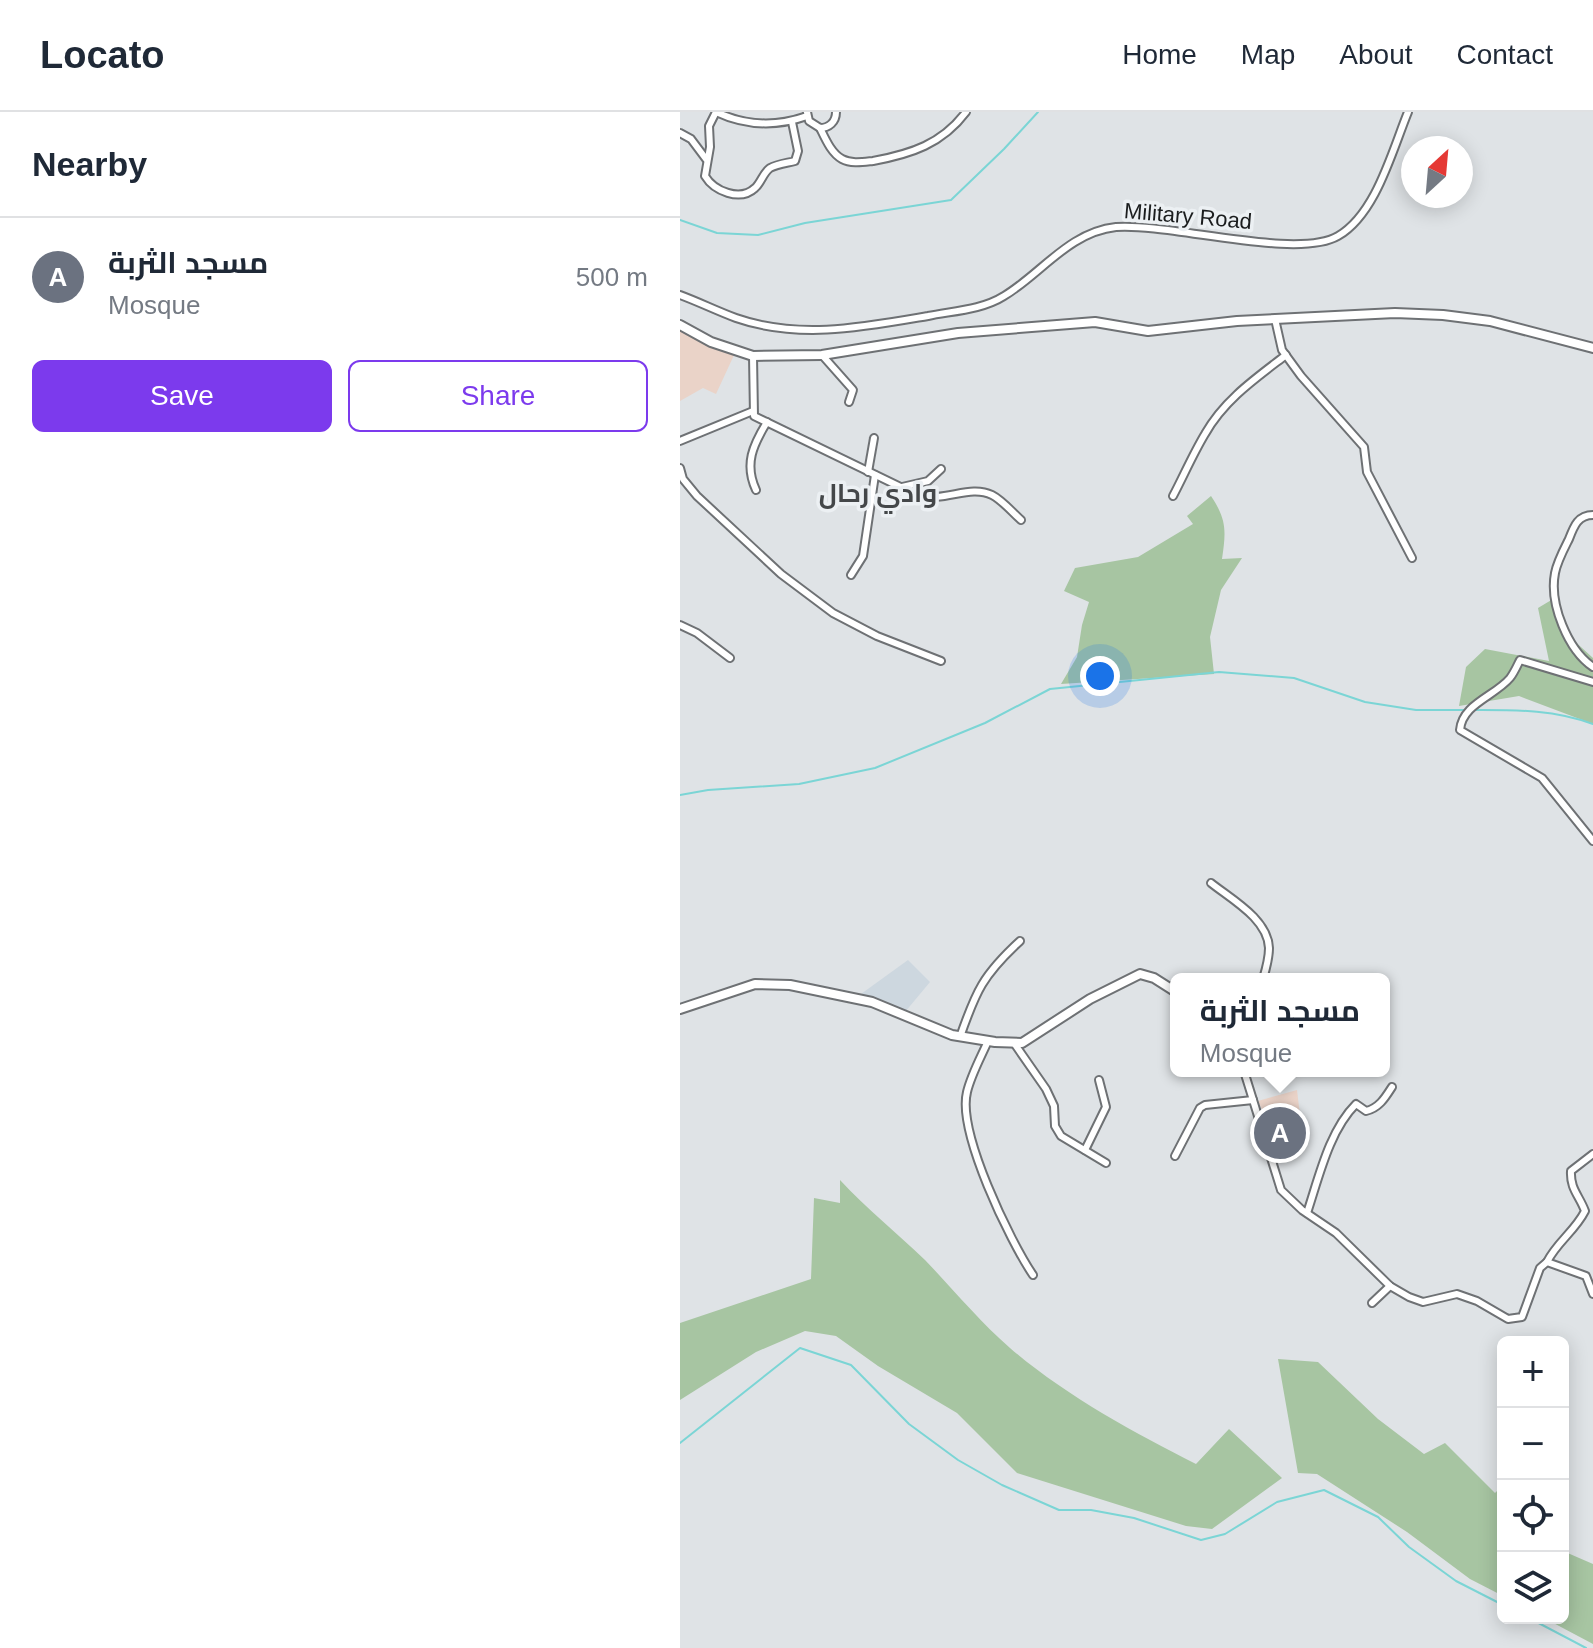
<!DOCTYPE html>
<html lang="en">
<head>
<meta charset="utf-8">
<style>
  :root { --surface:#fff; --page:#f2f2f3; --text:#1f2937; --muted:#747a83; --line:#e0e1e3; --accent:#7c3aed }
  body { margin:0; font-family:Arial,Cairo,sans-serif; background:var(--page); color:var(--text) }
  .controls { position:absolute; right:24px; bottom:24px; display:grid; overflow:hidden; border-radius:12px; box-shadow:0 4px 20px #0003 }
  .controls button { width:72px; height:72px; display:grid; place-items:center; padding:0; border:0; border-bottom:2px solid var(--line); background:var(--surface); color:var(--text); font:40px sans-serif }
  .compass { position:absolute; left:721px; top:24px; width:72px; height:72px; border-radius:50%; background:var(--surface); box-shadow:0 4px 20px #0003; rotate:26deg }
  .you { position:absolute; left:420px; top:564px; width:28px; height:28px; margin:-20px; border:6px solid #fff; border-radius:50%; background:#1a73e8; box-shadow:0 0 0 12px #1a73e833 }
  .badge { display:grid; place-items:center; width:52px; height:52px; border-radius:50%; background:var(--accent); color:#fff; font-size:26px; font-weight:700 }
  .pin { position:absolute; translate:-50% -50%; border:4px solid #fff; box-shadow:0 2px 8px #0006 }
  .popup { position:absolute; left:490px; top:861px; width:220px; height:104px; box-sizing:border-box; display:grid; place-content:center; border-radius:12px; background:var(--surface); filter:drop-shadow(0 2px 6px #0005); font-size:26px; white-space:nowrap; color:var(--muted) }
  .popup b { font-size:30px; color:var(--text) }
  .popup::after { content:''; position:absolute; left:50%; top:100%; margin-left:-16px; border:16px solid transparent; border-top-color:var(--surface) }
  .list { margin:0; padding:0; list-style:none }
  h2 { display:flex; justify-content:space-between; align-items:center; height:104px; margin:0; padding:0 32px; font-size:34px }
  h2 small { font-size:26px; font-weight:400; color:var(--muted) }
  .list li { display:grid; grid-template-columns:52px 1fr auto; gap:24px; align-items:center; box-sizing:border-box; height:120px; padding:0 32px; border-top:2px solid var(--line) }
  .list b { display:block; font-size:30px; white-space:nowrap }
  .list p { margin:0; font-size:26px; white-space:nowrap; color:var(--muted) }
  .list em { font-size:26px; font-style:normal; color:var(--muted) }
  .actions { display:flex; gap:16px; padding:24px 32px }
  .actions a { flex:1; padding:18px 0; border:2px solid var(--accent); border-radius:12px; text-align:center; font-size:28px; color:var(--accent) }
  .actions .main { background:var(--accent); color:#fff }
  .icon { flex:none; width:44px; height:44px; fill:none; stroke:currentColor; stroke-width:2; stroke-linecap:round; stroke-linejoin:round }
  .map { position:relative; flex:none; width:913px; height:1536px; overflow:hidden }
  header { display:flex; align-items:center; gap:48px; box-sizing:border-box; height:112px; padding:0 40px; background:var(--surface); border-bottom:2px solid var(--line) }
  header strong { font-size:38px }
  nav { display:flex; gap:44px; margin-inline-start:auto; font-size:28px }
  main { display:flex }
  aside { flex:1; background:var(--surface) }
  .map>svg:first-child { display:block }
  .built { fill:#cdd7df }
  .education { fill:#ead3c8 }
  .green { fill:#a7c5a2 }
  .lines { fill:none; stroke-linecap:round; stroke-linejoin:round }
  .stream { stroke:#7bd5d5; stroke-width:2 }
  .minor-casing { stroke:#6e7174; stroke-width:10 }
  .tertiary-casing { stroke:#6e7174; stroke-width:12 }
  .minor { stroke:#fff; stroke-width:6 }
  .tertiary { stroke:#fff; stroke-width:8 }
  .labels { text-anchor:middle; dominant-baseline:central; stroke-width:7; stroke-linejoin:round; paint-order:stroke }
  .street-label { font-size:22px; fill:#1b1d1e; stroke:#ecf0f3 }
  .quarter-label { font-size:26px; font-weight:bold; fill:#444749; stroke:#ecf0f3 }
</style>
</head>
<body>
<header>
<strong>Locato</strong>
<nav><a>Home</a><a>Map</a><a>About</a><a>Contact</a></nav>
</header>
<main>
<aside>
<h2>Nearby<small></small></h2>
<ul class="list">
<li><span class="badge" style="background:#6b7280">A</span><div><b>مسجد الثربة</b><p>Mosque</p></div><em>500 m</em></li>
</ul>
<div class="actions"><a class="main">Save</a><a>Share</a></div>
</aside>
<div class="map">
<svg width="913" height="1536" viewBox="0 0 913 1536">
  <rect width="100%" height="100%" fill="#dfe3e6"/>
  <polygon class="built" points="228,848 250,870 225,900 181,882"/>
  <g class="education">
    <polygon points="0,213 55,241 36,282 23,276 0,289"/>
    <polygon points="617,978 620,1003 588,1010 578,989"/>
  </g>
  <g class="green">
    <path d="M531 384C547 408 546 419 542 447L562 446 541 478 530 525 534 562 381 572 397 545 402 513 409 490 384 479 395 456 458 445 513 412 507 404Z"/>
    <polygon points="873,487 890,525 913,546 913,612 839,584 779,594 786,555 805,537 869,549 858,496"/>
    <path d="M160 1068C187 1097 217 1121 245 1148 273 1177 299 1209 330 1236 383 1282 454 1321 516 1352L549 1317 602 1366 532 1417 506 1414 337 1361 277 1301 198 1254 156 1224 125 1219 76 1240 0 1288V1211L131 1167 134 1086 160 1091Z"/>
    <polygon points="598,1247 638,1250 698,1307 744,1342 765,1331 815,1381 823,1373 823,1484 790,1467 727,1420 637,1362 618,1361"/>
    <polygon points="883,1439 913,1452 913,1532 864,1506 883,1506"/>
  </g>
  <g class="lines">
    <g class="stream">
      <polyline points="0,108 37,121 78,123 125,111 271,88 324,37 358,0"/>
      <path d="M792 598C834 598 873 597 913 612"/>
      <polyline points="0,683 28,678 119,672 195,656 305,611 370,577 539,560 614,566 685,590 736,598 786,598"/>
      <polyline points="0,1331 120,1236 171,1253 229,1312 278,1348 322,1373 379,1398 411,1398 454,1406 521,1428 545,1422 597,1390 644,1378 698,1405 729,1435 776,1469 823,1493"/>
      <polyline points="849,1506 906,1536"/>
    </g>
    <defs>
      <g id="minor">
        <path d="M36 0 29 14 30 35 25 64C34 79 60 90 75 76 81 71 83 61 90 56 97 52 107 51 115 49L118 39 112 10"/>
        <path d="M36 0C66 14 96 15 127 4"/>
        <path d="M127 0 129 9 140 16C149 16 156 10 156 0"/>
        <path d="M140 16C145 26 151 41 162 47 171 52 183 50 193 49 231 42 262 32 286 0"/>
        <polyline points="0,21 11,27 26,47"/>
        <path d="M0 183C19 190 37 199 56 206 119 228 184 215 248 204 272 199 302 198 324 184 361 162 389 120 436 115 490 111 617 148 658 124 696 102 712 39 728 0"/>
        <polyline points="595,207 602,238 621,264 684,335 687,360 732,446"/>
        <polyline points="142,243 173,278 169,290"/>
        <path d="M73 244 74 304 237 383C265 391 289 372 312 383 322 388 332 400 341 408"/>
        <polyline points="0,329 73,299"/>
        <polyline points="0,356 3,367 17,384 101,462 153,501 197,524 261,549"/>
        <polyline points="188,360 194,326"/>
        <polyline points="222,375 248,369 261,357"/>
        <path d="M76 378C64 352 73 333 87 310"/>
        <path d="M493 384C504 363 513 342 525 322 544 288 576 266 606 243"/>
        <path d="M913 403C898 403 894 414 889 427 884 437 877 450 875 461 869 492 888 538 913 555"/>
        <polyline points="171,463 183,444 195,363"/>
        <polyline points="0,513 17,521 50,546"/>
        <path d="M913 570 840 548C837 554 834 561 830 566 815 584 782 592 780 618L862 666 913 729"/>
        <path d="M531 771C551 787 588 807 589 836 589 846 586 857 583 867"/>
        <path d="M280 925C296 879 303 863 340 829"/>
        <path d="M308 929C301 945 291 963 287 980 277 1020 330 1129 353 1163"/>
        <polyline points="334,931 366,977 374,994 375,1014 381,1024 426,1051"/>
        <polyline points="564,959 601,1078 622,1098 656,1121 710,1174 729,1185 743,1190 777,1182 797,1189 828,1207 842,1205 860,1156 867,1150 906,1164 913,1182"/>
        <polyline points="405,1038 426,995 419,968"/>
        <polyline points="495,1044 520,996 525,993 573,988"/>
        <path d="M627 1101C639 1065 649 1019 676 992L686 999C699 996 705 986 712 975"/>
        <path d="M867 1150C877 1130 895 1119 905 1099 899 1083 890 1077 891 1059L913 1042"/>
        <polyline points="692,1191 710,1174"/>
      </g>
      <g id="tertiary">
        <polyline points="0,213 31,230 73,244 142,243 278,221 415,210 468,219 557,209 715,201 763,203 810,209 913,236"/>
        <polyline points="0,897 75,872 110,873 192,890 272,923 315,930 342,931 410,887 460,862 474,866 496,880"/>
      </g>
    </defs>
    <use href="#minor" class="minor-casing"/>
    <use href="#tertiary" class="tertiary-casing"/>
    <use href="#minor" class="minor"/>
    <use href="#tertiary" class="tertiary"/>
  </g>
  <g class="labels">
    <g class="street-label">
      <text transform="translate(508 104) rotate(5)">Military Road</text>
    </g>
    <g class="quarter-label">
      <text x="198" y="381">وادي رحال</text>
    </g>
  </g>
</svg>
<div class="controls">
<button>+</button>
<button>−</button>
<button><svg class="icon" aria-label="locate" viewBox="0 0 24 24"><circle cx="12" cy="12" r="6"/><path d="M12 2v4M12 18v4M2 12h4M18 12h4"/></svg></button>
<button><svg class="icon" aria-label="layers" viewBox="0 0 24 24"><path d="M12 4l9 5-9 5-9-5zM3 14l9 5 9-5"/></svg></button>
</div>
<svg class="compass" viewBox="-18 -18 36 36"><path d="M0-13l5 13h-10z" fill="#e53935"/><path d="M0 13l5-13h-10z" fill="#747a83"/></svg>
<div class="you"></div>
<div class="pin badge" style="left:600px;top:1021px;background:#6b7280">A</div>
<div class="popup"><b>مسجد الثربة</b>Mosque</div>
</div>
</main>
</body>
</html>
